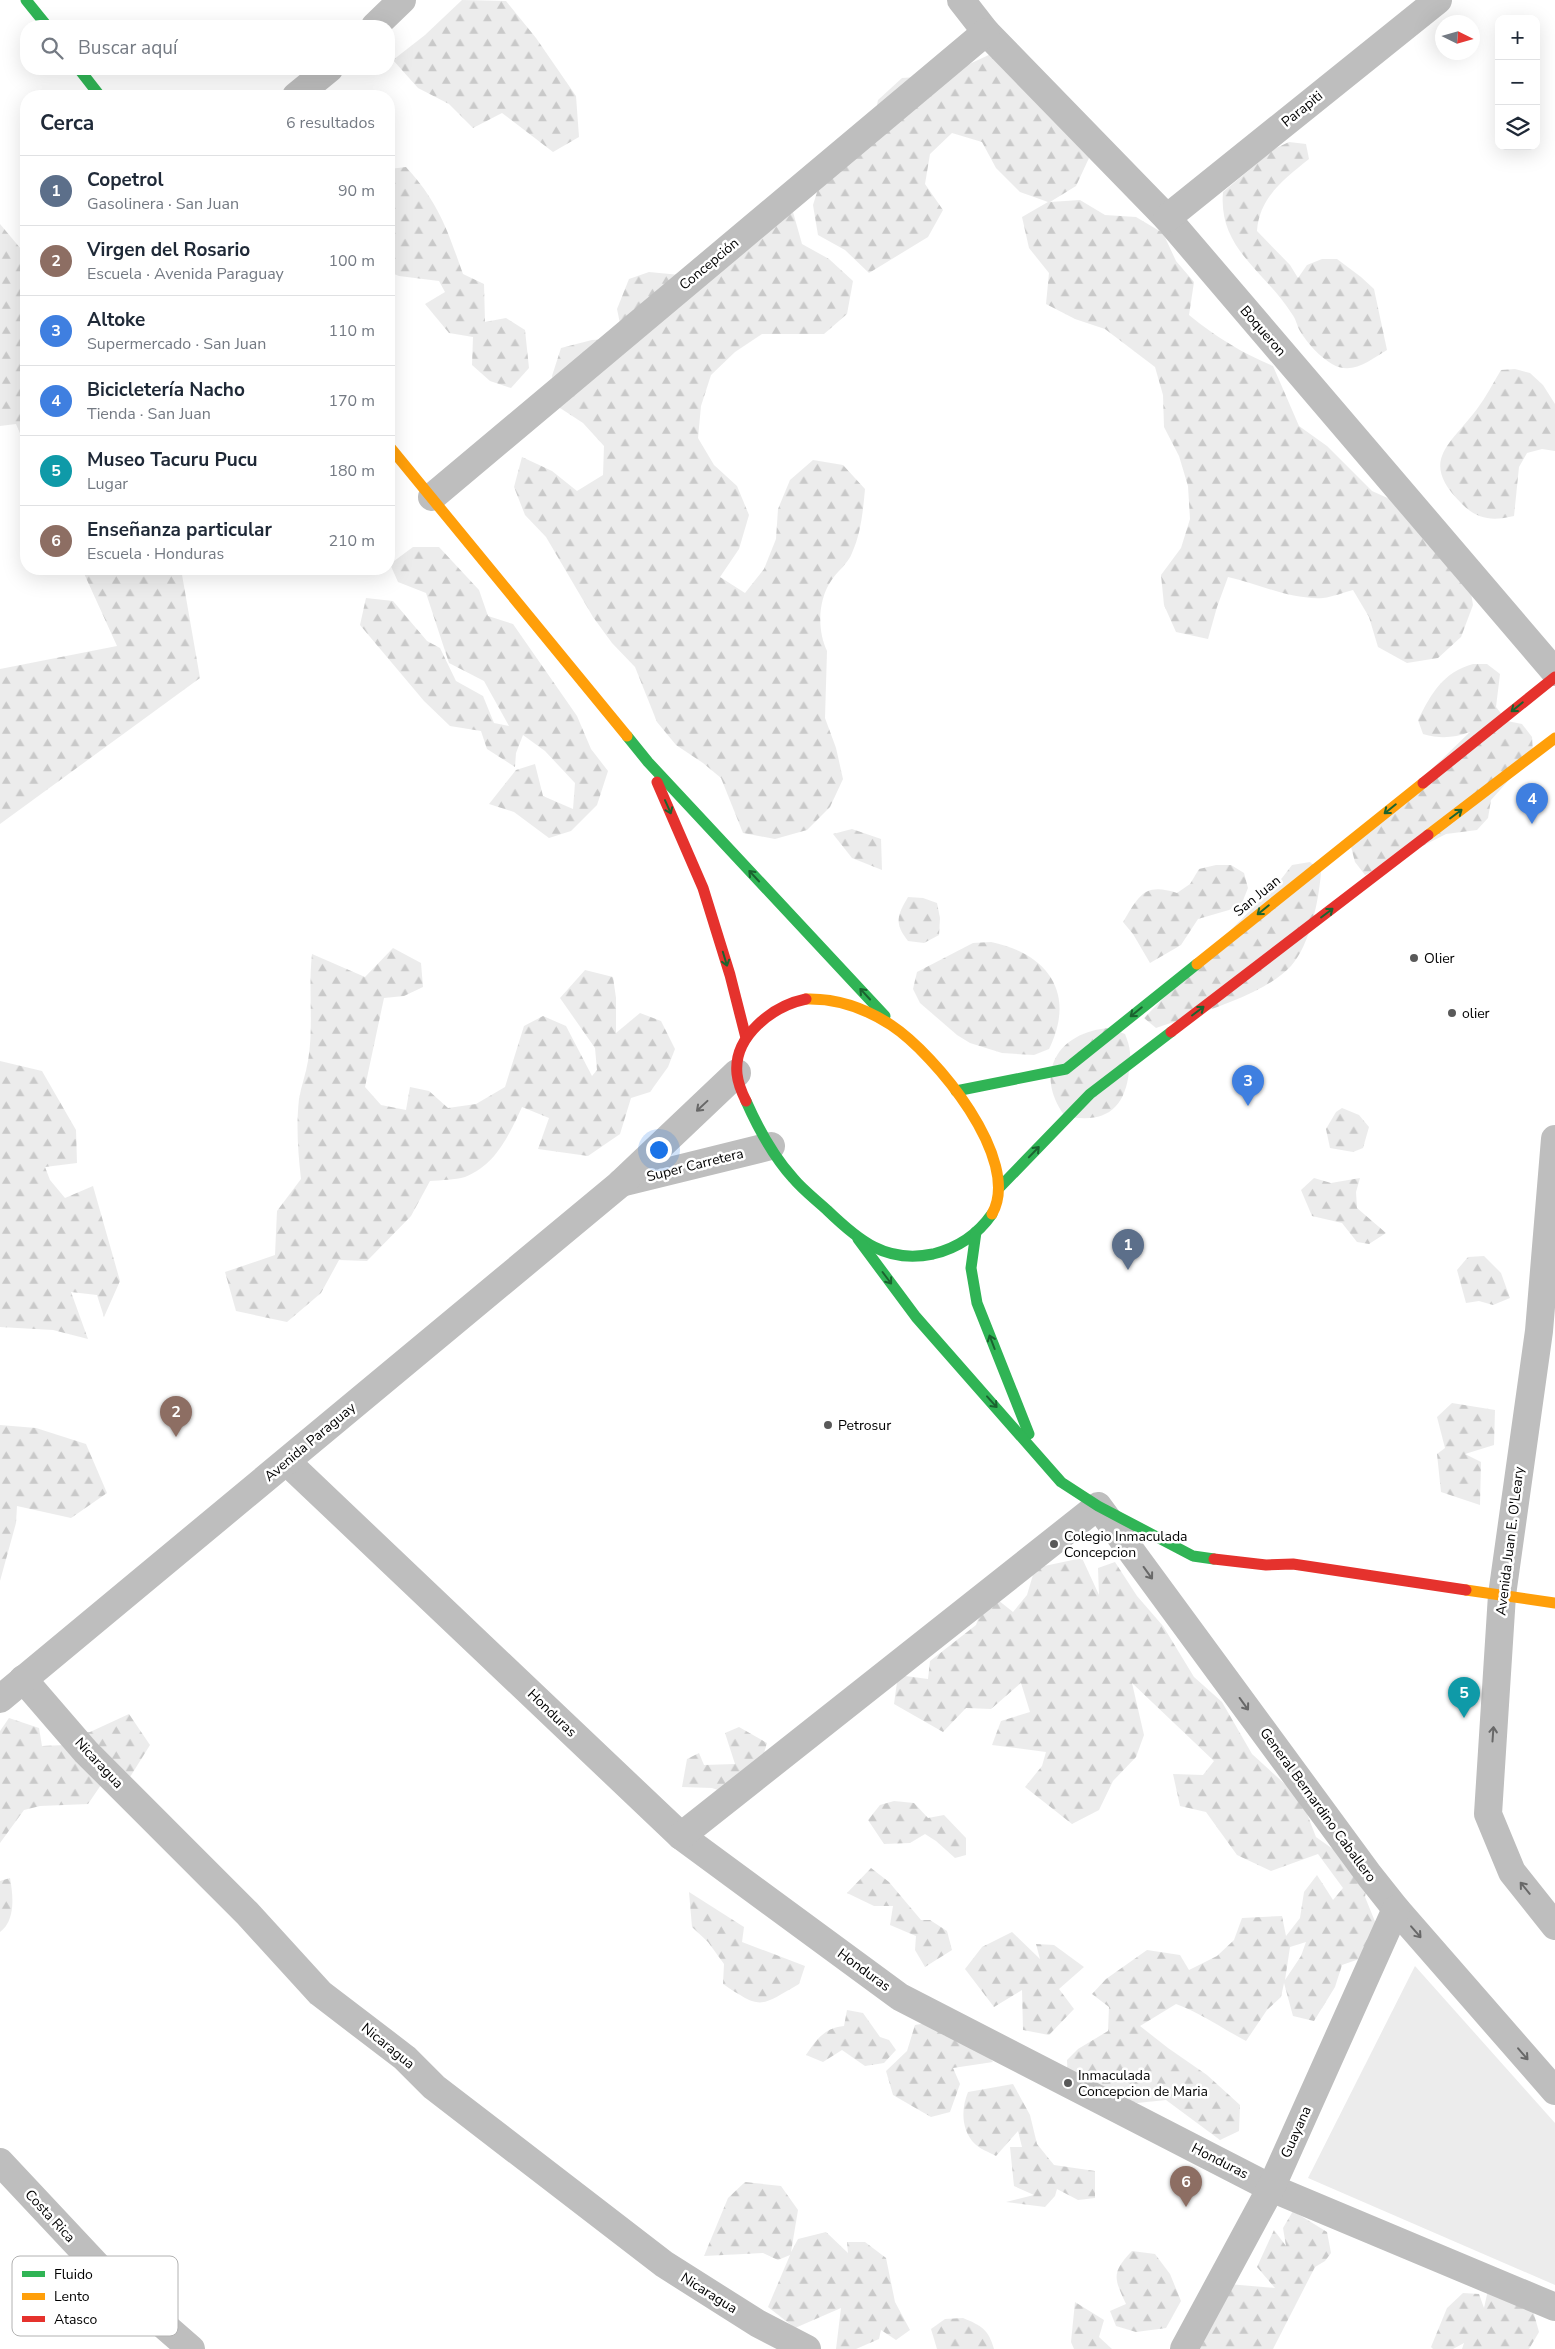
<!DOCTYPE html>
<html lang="es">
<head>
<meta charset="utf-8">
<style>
  :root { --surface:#fff; --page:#f2f2f3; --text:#1f2937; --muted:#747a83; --line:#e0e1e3; --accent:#595959 }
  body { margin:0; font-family:"Nunito Sans",sans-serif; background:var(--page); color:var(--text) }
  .controls { position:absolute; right:15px; top:15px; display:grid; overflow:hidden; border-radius:10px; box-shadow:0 5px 20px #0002 }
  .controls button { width:45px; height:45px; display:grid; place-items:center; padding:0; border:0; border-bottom:1px solid var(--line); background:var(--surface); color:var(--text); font:25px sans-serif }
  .compass { position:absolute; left:1435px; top:15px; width:45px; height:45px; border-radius:50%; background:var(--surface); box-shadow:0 5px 20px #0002; rotate:95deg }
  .you { position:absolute; left:658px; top:1149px; width:18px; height:18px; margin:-12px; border:4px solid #fff; border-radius:50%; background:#1a73e8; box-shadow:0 0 0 8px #1a73e833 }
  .badge { display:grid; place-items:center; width:32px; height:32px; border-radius:50%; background:var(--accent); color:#fff; font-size:16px; font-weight:700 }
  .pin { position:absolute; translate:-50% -41px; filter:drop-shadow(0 1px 2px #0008) }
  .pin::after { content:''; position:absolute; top:26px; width:18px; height:15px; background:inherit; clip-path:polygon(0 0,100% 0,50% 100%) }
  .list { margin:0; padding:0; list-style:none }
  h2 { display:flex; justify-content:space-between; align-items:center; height:65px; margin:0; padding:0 20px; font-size:21px }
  h2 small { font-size:16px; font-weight:400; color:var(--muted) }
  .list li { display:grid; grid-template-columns:32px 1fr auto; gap:15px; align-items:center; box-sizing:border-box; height:70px; padding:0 20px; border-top:1px solid var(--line) }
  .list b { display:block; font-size:19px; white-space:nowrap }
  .list p { margin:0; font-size:16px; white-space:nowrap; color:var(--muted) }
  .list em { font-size:16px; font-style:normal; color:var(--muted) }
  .icon { flex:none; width:28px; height:28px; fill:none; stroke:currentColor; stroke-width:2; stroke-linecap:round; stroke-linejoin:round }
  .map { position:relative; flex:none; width:1555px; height:2349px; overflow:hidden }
  .search { position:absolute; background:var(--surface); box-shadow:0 5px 20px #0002; left:20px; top:20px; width:375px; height:55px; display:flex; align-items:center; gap:12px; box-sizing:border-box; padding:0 18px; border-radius:20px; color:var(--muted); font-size:19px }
  .panel { position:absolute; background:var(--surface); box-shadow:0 5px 20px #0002; left:20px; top:90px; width:375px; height:485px; border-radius:20px }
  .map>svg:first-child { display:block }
  .forest { fill:url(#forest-firs); fill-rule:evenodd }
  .park { fill:#ececec }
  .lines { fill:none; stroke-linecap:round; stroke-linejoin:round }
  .street { stroke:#bebebe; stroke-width:28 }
  .fast { stroke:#30b455; stroke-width:11 }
  .slow { stroke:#ff9f0a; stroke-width:11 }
  .jam { stroke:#e5322d; stroke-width:11 }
  .oneway { stroke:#1a632f }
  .oneway2 { stroke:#686868 }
  .poi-dot { fill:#595959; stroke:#fff; stroke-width:2 }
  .labels { text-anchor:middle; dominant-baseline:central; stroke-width:5; stroke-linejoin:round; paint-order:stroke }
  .street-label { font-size:14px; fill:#000; stroke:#fff }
  .poi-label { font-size:14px; fill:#000; stroke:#fff; text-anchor:start }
  .key { fill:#fff; stroke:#b2b2b2; stroke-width:1 }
  .key-label { font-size:14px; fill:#000 }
</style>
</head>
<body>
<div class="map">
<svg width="1555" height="2349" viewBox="0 0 1555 2349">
  <defs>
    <pattern id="forest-firs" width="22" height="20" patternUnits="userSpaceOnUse" patternTransform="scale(1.25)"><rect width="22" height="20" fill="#ececec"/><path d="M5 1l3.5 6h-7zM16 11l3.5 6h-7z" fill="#c9c9c9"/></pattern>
  </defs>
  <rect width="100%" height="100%" fill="#fff"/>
  <g class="forest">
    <polygon points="462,0 506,1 536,38 576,96 579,137 553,152 502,113 473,128 449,104 418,88 393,60 425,35"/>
    <path d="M993 53 1084 128 1089 158 1076 186 1050 202 1080 200 1105 215 1136 217 1163 233 1176 261 1194 282 1189 315C1216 337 1242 353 1273 366L1299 426 1327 446 1372 491 1403 505 1467 569 1473 605 1461 637 1438 658 1407 663 1378 647 1369 617 1353 590C1344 592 1333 597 1323 598 1291 600 1259 584 1228 577L1217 607 1208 639 1176 632 1164 605 1161 575 1181 548 1190 519 1188 486 1179 456 1164 427 1163 395 1155 367 1105 329 1075 319 1046 304 1049 273 1029 248 1022 217 1048 202 1020 192 996 168 982 142 952 133 930 154 925 184 943 210 928 237 869 273 845 250 818 235 813 205 823 173 872 130 878 100 902 78 933 76 963 67Z"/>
    <path d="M1289 142 1306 144 1309 159C1284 179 1259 198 1257 231L1290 265 1298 278 1307 265 1322 259H1337L1361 277 1374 289 1387 350C1370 360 1352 376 1332 364 1320 357 1307 343 1300 331 1297 326 1296 319 1292 314 1265 271 1218 249 1223 192L1274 149Z"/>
    <path d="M406 167C439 203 447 229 463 274L484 284 485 322 506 318 525 330 529 368 511 388 490 381 472 365 473 337 449 333 425 304 445 292 439 281 399 276 389 272V169Z"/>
    <path d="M793 212 802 244 829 259 853 281 847 314 824 334H762L735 352 711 375 701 406 698 438 714 465 737 486 749 515 739 549 720 577 745 593 764 569 776 539 778 509 790 480 813 460 843 465 865 489C863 511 861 533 852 553 848 564 837 571 831 581 818 600 817 630 827 651L825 718 836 748 843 779 830 807 807 830 775 839 743 833 721 778 703 763 676 745 657 722 635 667 612 643 593 617 546 537 525 515 514 487 522 457 552 471 577 491 603 475 604 446 583 423 557 406 552 376 561 348 592 340 623 338 617 309 629 279 649 272 680 275Z"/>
    <polygon points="0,224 26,255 26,447 16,424 0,426"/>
    <path d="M1515 369 1530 373 1543 385 1555 404V451L1542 449 1527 453 1519 467 1514 516C1493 521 1478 520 1462 504 1418 461 1450 445 1477 409 1486 397 1493 383 1501 370Z"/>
    <polygon points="413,547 439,547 479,590 488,616 513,624 577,716 591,749 608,771 597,805 571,831 549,838 514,812 489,804 516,770 535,764 543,796 573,809 575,783 545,751 523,735 516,753 515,767 487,749 481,731 450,726 424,701 360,625 366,598 393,601 427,641 440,648 456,681 483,696 494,723 509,726 484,681 449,663 426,593 398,582 390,564"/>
    <polygon points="82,569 181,569 200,678 0,824 0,669 117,646"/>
    <path d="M1473 664H1487L1500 674 1496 707 1507 721 1522 724 1532 737 1533 753 1491 800 1488 818 1477 830 1446 834 1365 875 1355 862 1351 847 1470 732C1453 738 1441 739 1423 734L1418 720C1431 694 1443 672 1473 664Z"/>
    <polygon points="852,829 881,839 882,870 852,858 833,834"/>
    <path d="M1310 862 1321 872C1319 900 1310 945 1291 966 1265 995 1193 1015 1156 1028L1144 1018 1282 878 1292 865Z"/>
    <path d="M1216 865H1231L1244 873 1248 888 1242 903 1229 910 1198 919 1181 945 1150 963 1133 934 1123 922C1139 896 1144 882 1177 893L1190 884 1199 869Z"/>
    <path d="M908 897 923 898 937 903 940 918 939 935 924 943 908 941C894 923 897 916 908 897Z"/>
    <path d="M991 942C1049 954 1076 994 1049 1049L1034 1055 1002 1053 970 1043 957 1035 920 1003 913 989 917 972 973 943Z"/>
    <path d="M393 948 421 963 423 987 404 996 384 998 365 1087 381 1105 406 1110 410 1087 429 1091 448 1108 476 1104 505 1087 524 1026 543 1016 566 1026 592 1076 597 1070 595 1048 560 998 585 970 613 977 616 998V1033L640 1013 661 1021 675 1049 668 1067 650 1092 631 1098 620 1134 588 1156 538 1149 549 1118 522 1107C509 1135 496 1165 465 1177 455 1180 441 1180 430 1181L411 1216 367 1261 339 1260 321 1293 287 1322 236 1311 225 1272 275 1255 277 1211 301 1179C298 1152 296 1126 299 1099 301 1086 306 1074 308 1061 314 1026 308 990 312 954L365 977Z"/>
    <path d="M1109 1028 1125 1034C1131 1049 1131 1055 1129 1071 1125 1111 1103 1124 1065 1116 1033 1073 1058 1032 1109 1028Z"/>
    <polygon points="0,1061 42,1071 76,1130 77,1163 45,1167 50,1180 65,1198 93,1186 120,1281 104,1317 97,1295 71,1292 88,1339 53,1330 0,1327"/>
    <polygon points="1342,1108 1359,1115 1369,1127 1363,1148 1353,1152 1330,1148 1326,1129 1336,1112"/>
    <polygon points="1314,1178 1331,1183 1360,1178 1356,1192 1357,1208 1386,1233 1369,1244 1357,1242 1342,1223 1312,1216 1301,1190"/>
    <polygon points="1484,1256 1501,1273 1510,1298 1493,1305 1479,1301 1466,1303 1457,1270 1468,1257"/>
    <polygon points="1452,1403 1495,1410 1494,1445 1465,1454 1481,1462 1480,1505 1441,1492 1437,1454 1445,1448 1437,1417"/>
    <polygon points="0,1425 36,1428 86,1444 107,1493 71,1518 17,1506 16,1523 0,1581"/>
    <path d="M1082 1558 1099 1595 1098 1568 1115 1562 1137 1596 1163 1626 1194 1677 1222 1702 1252 1754 1287 1786 1304 1806 1316 1837 1369 1875 1365 1897 1376 1924 1362 1958 1342 1965 1335 1987 1314 2021 1293 2016 1284 1983 1281 1997 1267 2010 1246 2041C1223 2029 1201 2013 1176 2004L1140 2026 1168 2048 1207 2075 1240 2105 1239 2131 1220 2140 1166 2100 1137 2103 1068 2083 1067 2060 1078 2049 1108 2031 1109 2007 1092 1994 1106 1979 1147 1950 1180 1955 1189 1970 1217 1956 1234 1940 1242 1918 1282 1916 1286 1936 1300 1918 1304 1892 1317 1875 1333 1900 1343 1888 1318 1854 1271 1871 1237 1855 1206 1812 1180 1806 1173 1774 1203 1775 1214 1761 1132 1683 1144 1735 1136 1757 1113 1781 1099 1810 1072 1824 1025 1787 1042 1766 1046 1752 992 1745 1001 1721 1030 1712 1021 1683 991 1709 966 1708 943 1732 894 1704 898 1675 928 1679 930 1661 976 1625 988 1592 1013 1612 1027 1595 1035 1568ZM1306 1942 1301 1956 1285 1980 1290 1947Z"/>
    <polygon points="129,1714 150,1745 125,1785 103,1782 88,1804 40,1806 24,1810 0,1843 0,1731 9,1718 39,1728 42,1746 65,1745 64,1735 90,1732"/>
    <polygon points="739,1727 767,1743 762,1760 733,1795 712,1788 682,1787 687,1759 699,1753 704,1765 735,1764 725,1733"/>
    <polygon points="894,1801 914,1803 928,1818 944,1815 966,1838 966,1855 955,1858 936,1841 925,1834 910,1843 884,1844 868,1820 880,1805"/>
    <polygon points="871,1868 889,1882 921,1920 930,1920 947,1931 952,1950 925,1967 915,1950 916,1936 890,1925 893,1906 874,1906 847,1893"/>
    <path d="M10 1878C13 1895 16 1920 0 1932V1881Z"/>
    <path d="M689 1892 744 1927 742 1942 805 1966 799 1984C759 2007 762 2010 723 1984L724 1964 708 1942 692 1927Z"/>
    <polygon points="1012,1932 1040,1959 1036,1944 1054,1945 1084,1967 1059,1989 1074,2009 1049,2035 1023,2030 1022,1990 994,2007 965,1969 982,1947"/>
    <path d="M847 2010 863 2013 880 2037 889 2040 896 2050 884 2063 865 2066 842 2050 823 2062 806 2055C816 2040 824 2028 844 2026Z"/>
    <polygon points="927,2023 945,2036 970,2033 993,2062 953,2068 960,2084 950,2112 931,2117 893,2095 886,2071 907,2051 915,2025"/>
    <path d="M1013 2084 1030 2115 1037 2144 1054 2165 1095 2171V2198L1078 2200 1057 2189 1055 2196 1045 2207 1006 2202 1034 2195 1014 2186 1010 2147H1022L1018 2131 996 2156C989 2152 980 2149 975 2144 961 2130 961 2109 968 2092Z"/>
    <polygon points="745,2182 781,2186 798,2210 791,2252 798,2239 826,2232 848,2253 847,2242 865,2242 886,2258 895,2302 910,2330 896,2340 881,2330 879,2339 856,2349 836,2349 841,2308 795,2328 768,2307 790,2255 778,2260 763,2253 704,2256 728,2198"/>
    <polygon points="1293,2211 1327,2232 1331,2253 1325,2261 1315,2267 1273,2349 1198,2349 1228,2284 1275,2288 1257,2267 1274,2230 1286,2246 1283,2228"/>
    <path d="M1132 2251 1155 2254 1170 2274 1181 2301 1166 2328 1136 2332 1116 2326 1110 2311 1126 2304C1114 2278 1111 2273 1132 2251Z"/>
    <polygon points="1488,2290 1529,2296 1539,2332 1529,2349 1462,2349 1464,2343 1453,2349 1433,2349 1431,2347 1447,2308 1463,2293 1479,2294 1484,2308"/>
    <polygon points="1075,2302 1104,2320 1099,2337 1112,2349 1074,2349 1071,2342"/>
    <path d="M963 2318C982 2326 988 2329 994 2349H937L931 2329 945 2319Z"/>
  </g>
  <polygon class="park" points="1415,1966 1555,2123 1555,2285 1308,2178"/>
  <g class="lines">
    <g class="street">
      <polyline points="961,0 986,32 1167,218 1555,672"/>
      <polyline points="375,26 402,0"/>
      <polyline points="296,96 329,69"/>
      <polyline points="1167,218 1438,0"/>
      <polyline points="432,497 986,32"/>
      <polyline points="1555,1139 1539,1331 1502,1595 1488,1814 1512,1872 1555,1926"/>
      <polyline points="621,1183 771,1146"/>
      <polyline points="287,1462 681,1836 900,1997 1271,2188 1555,2307"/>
      <polyline points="23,1679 86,1752 247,1913 320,1993 405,2058 434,2087 664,2264 757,2323 807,2349"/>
      <polyline points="0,1699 620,1184 737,1073"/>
      <polyline points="681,1836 1098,1506 1369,1875 1396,1909 1555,2091"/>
      <polyline points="0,2162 105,2274 191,2349"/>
      <polyline points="1184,2349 1271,2188 1396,1909"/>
    </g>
    <g class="fast">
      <polyline points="26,0 47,26"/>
      <polyline points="79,69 100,96"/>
      <polyline points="627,736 648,762 885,1016"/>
      <polyline points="956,1091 1066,1069 1197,964"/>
      <path d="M746 1101C758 1128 773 1156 793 1178 803 1190 815 1199 827 1210 858 1240 886 1264 933 1254 958 1248 978 1234 992 1214"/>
      <polyline points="1000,1187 1090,1094 1171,1032"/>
      <polyline points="976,1232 971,1268 977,1303 1029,1434"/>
      <polyline points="858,1239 916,1317 1061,1482 1098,1506 1193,1556 1214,1559"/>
    </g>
    <g class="slow">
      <polyline points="389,446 627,736"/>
      <polyline points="1428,835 1555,738"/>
      <polyline points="1197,964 1423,783"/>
      <path d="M806 999C837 998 865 1008 891 1025 935 1054 1023 1160 992 1214"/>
      <polyline points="1466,1590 1555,1603"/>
    </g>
    <g class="jam">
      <polyline points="657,782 703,888 730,975 746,1038"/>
      <polyline points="1423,783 1555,677"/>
      <polyline points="1171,1032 1428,835"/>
      <path d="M746 1101C742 1093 738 1083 737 1074 733 1036 773 1006 806 999"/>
      <polyline points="1214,1559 1266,1565 1293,1564 1466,1590"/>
    </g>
  </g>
  <defs><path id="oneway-shaft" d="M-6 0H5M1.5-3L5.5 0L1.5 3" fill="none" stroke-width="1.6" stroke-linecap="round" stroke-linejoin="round" transform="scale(1.25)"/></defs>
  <g class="oneway">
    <use href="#oneway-shaft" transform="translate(1517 707) rotate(141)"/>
    <use href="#oneway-shaft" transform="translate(668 807) rotate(66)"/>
    <use href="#oneway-shaft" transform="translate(1390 809) rotate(141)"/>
    <use href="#oneway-shaft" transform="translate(1456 814) rotate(-37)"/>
    <use href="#oneway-shaft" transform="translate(754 876) rotate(-133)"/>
    <use href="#oneway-shaft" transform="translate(1263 910) rotate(141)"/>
    <use href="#oneway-shaft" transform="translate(1327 913) rotate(-37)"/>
    <use href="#oneway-shaft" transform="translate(725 959) rotate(73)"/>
    <use href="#oneway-shaft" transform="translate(865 994) rotate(-133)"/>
    <use href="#oneway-shaft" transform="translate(1198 1011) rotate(-37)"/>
    <use href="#oneway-shaft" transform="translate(1136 1012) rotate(141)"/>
    <use href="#oneway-shaft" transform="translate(1034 1152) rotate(-46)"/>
    <use href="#oneway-shaft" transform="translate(887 1278) rotate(53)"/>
    <use href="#oneway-shaft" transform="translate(992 1342) rotate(-111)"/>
    <use href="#oneway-shaft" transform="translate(992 1402) rotate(48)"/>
  </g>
  <g class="oneway2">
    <use href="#oneway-shaft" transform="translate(702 1106) rotate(137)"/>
    <use href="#oneway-shaft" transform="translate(1148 1573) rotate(54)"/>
    <use href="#oneway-shaft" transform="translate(1244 1704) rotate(54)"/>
    <use href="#oneway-shaft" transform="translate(1493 1734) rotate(-86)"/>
    <use href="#oneway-shaft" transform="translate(1525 1888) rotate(-129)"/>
    <use href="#oneway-shaft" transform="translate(1416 1932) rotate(49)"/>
    <use href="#oneway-shaft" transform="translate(1523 2054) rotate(49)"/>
  </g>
  <g class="poi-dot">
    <circle cx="1414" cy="958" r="5"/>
    <circle cx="1452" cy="1013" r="5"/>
    <circle cx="828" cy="1425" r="5"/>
    <circle cx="1054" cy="1544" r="5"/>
    <circle cx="1068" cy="2083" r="5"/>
  </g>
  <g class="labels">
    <g class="street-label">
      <text transform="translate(1302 109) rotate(-39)">Parapiti</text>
      <text transform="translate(709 264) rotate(-40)">Concepción</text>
      <text transform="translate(1263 331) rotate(49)">Boqueron</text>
      <text transform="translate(1257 896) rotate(-39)">San Juan</text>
      <text transform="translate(695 1165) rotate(-14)">Super Carretera</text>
      <text transform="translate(310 1442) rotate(-40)">Avenida Paraguay</text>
      <text transform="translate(1510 1541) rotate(-83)">Avenida Juan E. O'Leary</text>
      <text transform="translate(552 1713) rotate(44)">Honduras</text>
      <text transform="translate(99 1763) rotate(47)">Nicaragua</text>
      <text transform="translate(1318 1805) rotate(54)">General Bernardino Caballero</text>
      <text transform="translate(864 1970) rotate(36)">Honduras</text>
      <text transform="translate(388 2046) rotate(39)">Nicaragua</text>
      <text transform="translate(1296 2132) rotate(-66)">Guayana</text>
      <text transform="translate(1220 2161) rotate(27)">Honduras</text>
      <text transform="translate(50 2216) rotate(47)">Costa Rica</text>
      <text transform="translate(709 2293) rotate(32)">Nicaragua</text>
    </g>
    <g class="poi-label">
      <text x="1424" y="958">Olier</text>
      <text x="1462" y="1013">olier</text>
      <text x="838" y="1425">Petrosur</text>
      <text x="1064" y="1536">Colegio Inmaculada<tspan x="1064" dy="16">Concepcion</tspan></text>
      <text x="1078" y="2075">Inmaculada<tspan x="1078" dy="16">Concepcion de Maria</tspan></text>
    </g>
  </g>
  <rect x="12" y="2256" width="166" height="80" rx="8" class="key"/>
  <rect x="22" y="2271" width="23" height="6" fill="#30b455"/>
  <rect x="22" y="2293" width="23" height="7" fill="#ff9f0a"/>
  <rect x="22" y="2316" width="23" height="6" fill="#e5322d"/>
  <g class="key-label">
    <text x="54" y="2279">Fluido</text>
    <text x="54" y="2301">Lento</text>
    <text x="54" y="2324">Atasco</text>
  </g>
</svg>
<div class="controls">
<button>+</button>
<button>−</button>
<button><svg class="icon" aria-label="layers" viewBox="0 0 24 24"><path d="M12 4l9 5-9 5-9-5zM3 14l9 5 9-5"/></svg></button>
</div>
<svg class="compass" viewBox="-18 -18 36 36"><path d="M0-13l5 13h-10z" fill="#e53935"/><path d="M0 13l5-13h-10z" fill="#747a83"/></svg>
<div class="you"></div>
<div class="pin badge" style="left:1128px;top:1270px;background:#5c6f8a">1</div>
<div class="pin badge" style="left:176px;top:1437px;background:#8d6e63">2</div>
<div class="pin badge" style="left:1248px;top:1106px;background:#3f7fe0">3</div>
<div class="pin badge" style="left:1532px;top:824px;background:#3f7fe0">4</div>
<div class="pin badge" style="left:1464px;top:1718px;background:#0f9aa8">5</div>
<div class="pin badge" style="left:1186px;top:2207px;background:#8d6e63">6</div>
<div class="search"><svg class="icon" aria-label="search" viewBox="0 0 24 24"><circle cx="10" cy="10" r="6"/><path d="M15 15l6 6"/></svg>Buscar aquí</div>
<section class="panel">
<h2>Cerca<small>6 resultados</small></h2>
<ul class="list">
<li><span class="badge" style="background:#5c6f8a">1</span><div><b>Copetrol</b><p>Gasolinera · San Juan</p></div><em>90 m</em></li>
<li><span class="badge" style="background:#8d6e63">2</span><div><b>Virgen del Rosario</b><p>Escuela · Avenida Paraguay</p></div><em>100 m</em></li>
<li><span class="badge" style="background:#3f7fe0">3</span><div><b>Altoke</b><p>Supermercado · San Juan</p></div><em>110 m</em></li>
<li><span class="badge" style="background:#3f7fe0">4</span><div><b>Bicicletería Nacho</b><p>Tienda · San Juan</p></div><em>170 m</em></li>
<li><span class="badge" style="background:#0f9aa8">5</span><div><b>Museo Tacuru Pucu</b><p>Lugar</p></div><em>180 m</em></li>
<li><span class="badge" style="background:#8d6e63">6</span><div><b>Enseñanza particular</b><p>Escuela · Honduras</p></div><em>210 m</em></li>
</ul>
</section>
</div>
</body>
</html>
